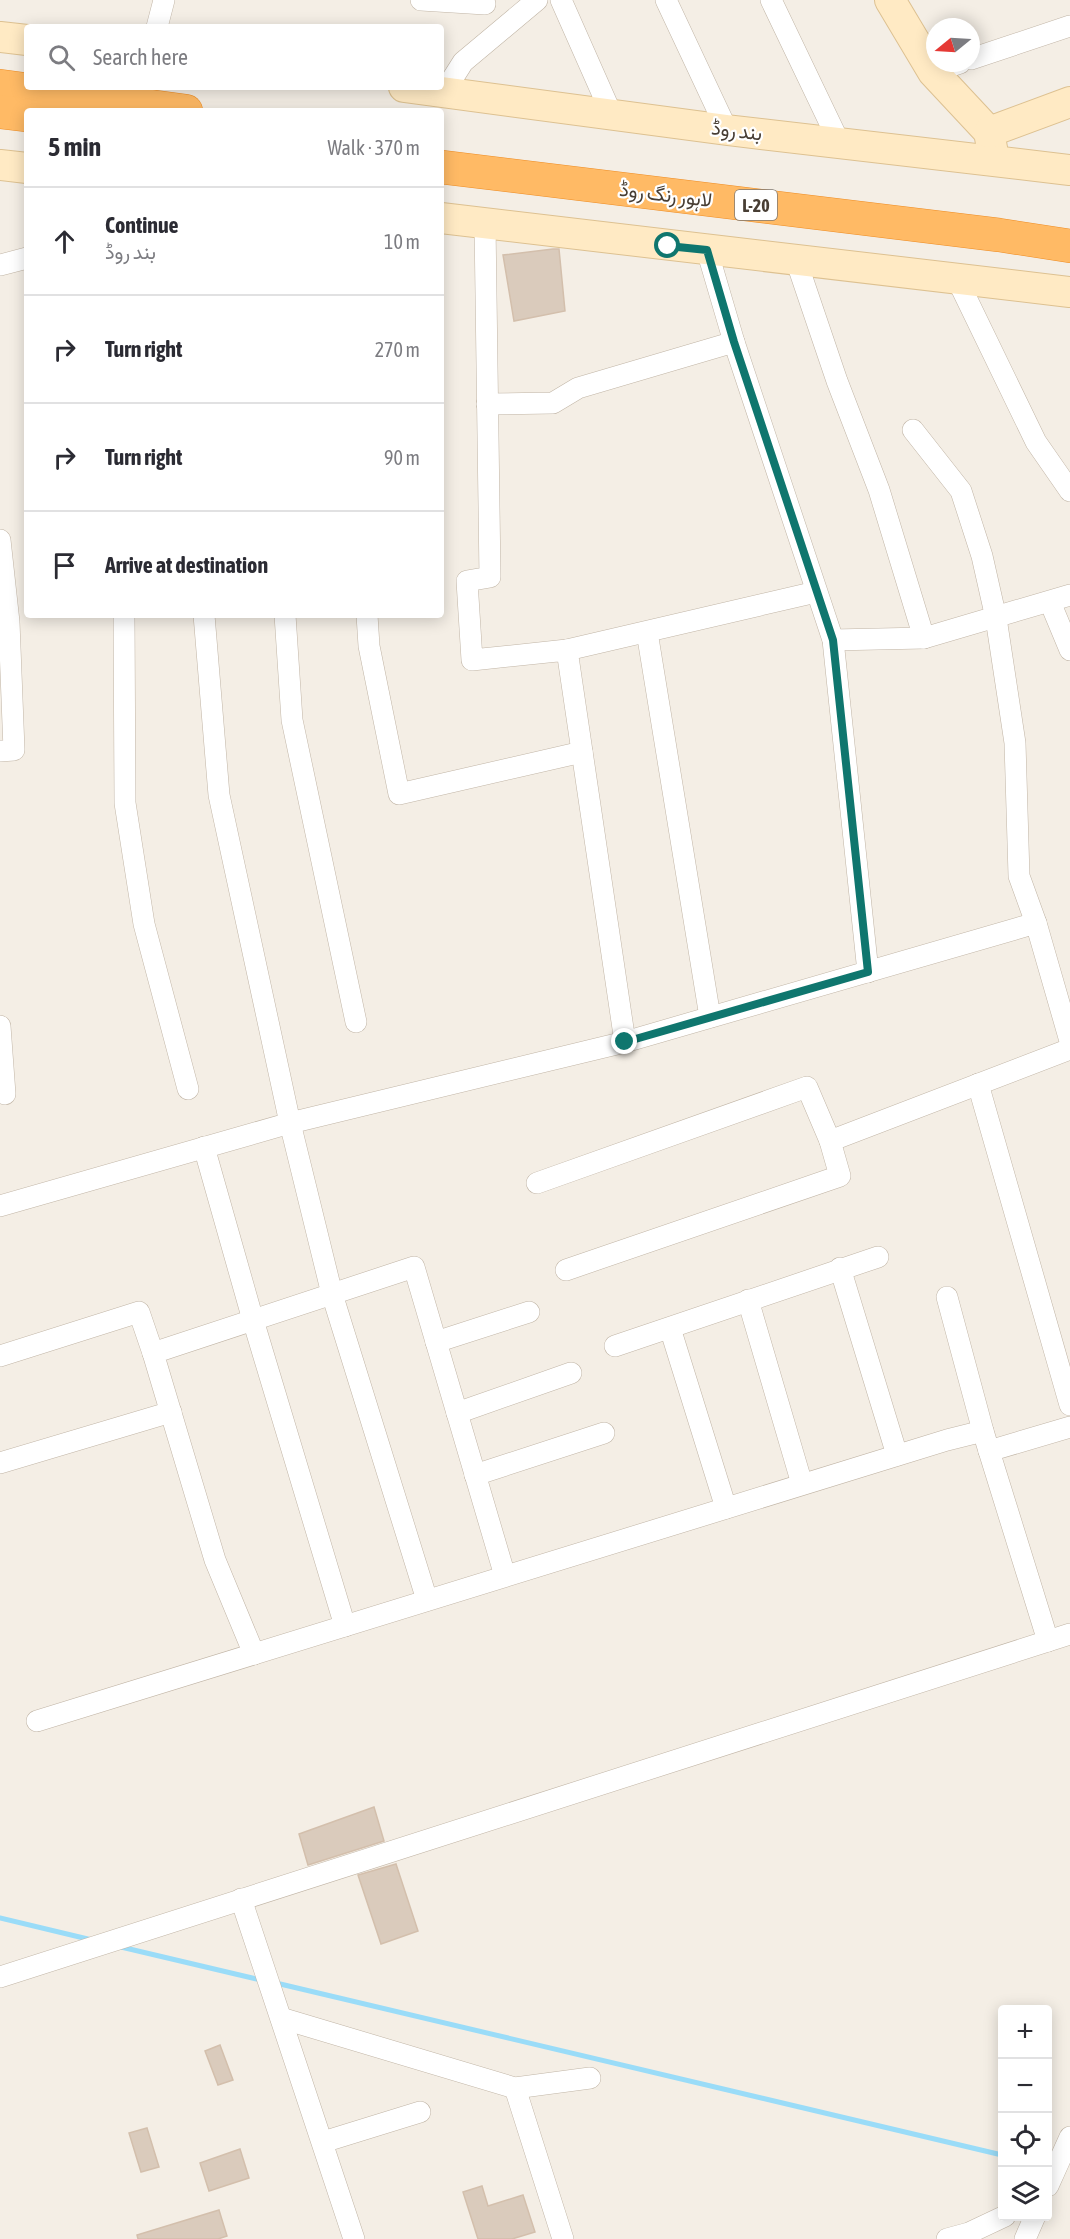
<!DOCTYPE html>
<html lang="en">
<head>
<meta charset="utf-8">
<style>
  :root { --surface:#fff; --page:#f2f2f3; --text:#2b2b33; --muted:#7c7c81; --line:#e1e1e2 }
  body { margin:0; font-family:"Asap Condensed",Vazirmatn,sans-serif; background:var(--page); color:var(--text) }
  .controls { position:absolute; right:18px; bottom:18px; display:grid; overflow:hidden; border-radius:6px; box-shadow:0 3px 15px #0003 }
  .controls button { width:54px; height:54px; display:grid; place-items:center; padding:0; border:0; border-bottom:2px solid var(--line); background:var(--surface); color:var(--text); font:30px sans-serif }
  .compass { position:absolute; left:926px; top:18px; width:54px; height:54px; border-radius:50%; background:var(--surface); box-shadow:0 3px 15px #0003; rotate:252deg }
  .stop { position:absolute; width:18px; height:18px; margin:-14px; border:4px solid #0f766e; border-radius:50%; background:#fff }
  .stop.end { background:#0f766e; border-color:#fff; box-shadow:0 2px 6px #0008 }
  .list { margin:0; padding:0; list-style:none }
  h2 { display:flex; justify-content:space-between; align-items:center; height:78px; margin:0; padding:0 24px; font-size:26px }
  h2 small { font-size:20px; font-weight:400; color:var(--muted) }
  .list li { display:grid; grid-template-columns:39px 1fr auto; gap:18px; align-items:center; box-sizing:border-box; height:108px; padding:0 24px; border-top:2px solid var(--line) }
  .list b { display:block; font-size:22px; white-space:nowrap }
  .list p { margin:0; font-size:20px; white-space:nowrap; color:var(--muted) }
  .list em { font-size:20px; font-style:normal; color:var(--muted) }
  .icon { flex:none; width:33px; height:33px; fill:none; stroke:currentColor; stroke-width:2; stroke-linecap:round; stroke-linejoin:round }
  .map { position:relative; flex:none; width:1070px; height:2239px; overflow:hidden }
  .search { position:absolute; background:var(--surface); box-shadow:0 3px 15px #0003; left:24px; top:24px; width:420px; height:66px; display:flex; align-items:center; gap:15px; box-sizing:border-box; padding:0 21px; border-radius:6px; color:var(--muted); font-size:22px }
  .panel { position:absolute; background:var(--surface); box-shadow:0 3px 15px #0003; left:24px; top:108px; width:420px; height:510px; border-radius:6px }
  .map>svg:first-child { display:block }
  .lines { fill:none; stroke-linecap:round; stroke-linejoin:round }
  .stream { stroke:#9adcf8; stroke-width:5 }
  .building { fill:#dacbbc; stroke:#d3bfac; stroke-width:1.5 }
  .street-casing { stroke:#c1b5a6; stroke-width:22 }
  .secondary-casing { stroke:#ddc191; stroke-width:32 }
  .highway-casing { stroke:#ee8d25; stroke-width:34 }
  .street { stroke:#fff; stroke-width:21 }
  .secondary { stroke:#ffeac4; stroke-width:30 }
  .highway { stroke:#ffba65; stroke-width:33 }
  .route { stroke:#0f766e; stroke-width:8 }
  .labels { text-anchor:middle; dominant-baseline:central; stroke-width:4.5; stroke-linejoin:round; paint-order:stroke }
  .shield { fill:#fff; stroke:#7f7871; stroke-width:1.5 }
  .shield-label { font-size:18px; font-weight:bold; fill:#483e34 }
  .street-label { font-size:20px; fill:#483e34; stroke:#fff }
</style>
</head>
<body>
<div class="map">
<svg width="1070" height="2239" viewBox="0 0 1070 2239">
  <rect width="100%" height="100%" fill="#f4eee5"/>
  <g class="lines">
    <g class="stream">
      <polyline points="0,1918 92,1940"/>
      <polyline points="121,1947 261,1980"/>
      <polyline points="276,1983 1002,2155"/>
    </g>
  </g>
  <g class="building">
    <polygon points="553,249 559,249 565,311 514,321 503,255"/>
    <polygon points="374,1807 384,1841 308,1865 299,1834"/>
    <polygon points="396,1864 418,1931 381,1944 358,1875"/>
    <polygon points="220,2045 233,2080 218,2085 205,2051"/>
    <polygon points="147,2128 159,2167 141,2172 129,2133"/>
    <polygon points="240,2149 249,2178 209,2191 200,2163"/>
    <polygon points="482,2186 488,2206 523,2195 535,2232 512,2239 478,2239 463,2192"/>
    <polygon points="219,2210 227,2236 218,2239 138,2239 137,2235"/>
  </g>
  <g class="lines">
    <defs>
      <g id="street">
        <polyline points="421,0 485,4"/>
        <polyline points="561,0 611,113"/>
        <polyline points="666,0 727,130"/>
        <polyline points="771,0 839,142"/>
        <polyline points="157,27 164,0"/>
        <polyline points="971,59 1070,26"/>
        <polyline points="933,72 960,63"/>
        <polyline points="444,92 463,62 537,0"/>
        <polyline points="485,224 490,577 467,581 472,660 567,650 625,1042"/>
        <polyline points="796,260 837,381 879,490 924,638"/>
        <polyline points="0,265 27,258"/>
        <polyline points="957,279 1036,442 1070,491"/>
        <polyline points="734,342 833,640 868,972"/>
        <polyline points="487,404 553,403 578,388 734,342 707,250"/>
        <polyline points="913,430 961,491 982,556 996,618 1015,743 1019,876 1036,923"/>
        <polyline points="0,540 9,622 14,750 0,751"/>
        <polyline points="1050,602 1070,650"/>
        <polyline points="124,615 125,803 144,924 188,1089"/>
        <polyline points="204,615 219,795 290,1123 625,1042 1036,923 1070,1041"/>
        <polyline points="285,615 292,720 356,1022"/>
        <polyline points="367,615 369,646 399,794 582,752"/>
        <polyline points="647,632 710,1017"/>
        <polyline points="833,640 924,638 1070,595"/>
        <polyline points="567,650 816,592"/>
        <polyline points="0,1026 5,1094"/>
        <polyline points="978,1084 1070,1405"/>
        <polyline points="204,1147 253,1320 345,1626"/>
        <polyline points="537,1183 807,1087 830,1141 1070,1049"/>
        <polyline points="0,1206 290,1123 332,1294 427,1600"/>
        <polyline points="840,1268 897,1455"/>
        <polyline points="566,1270 840,1176 830,1141"/>
        <polyline points="947,1297 983,1431"/>
        <polyline points="748,1300 802,1484"/>
        <polyline points="670,1328 726,1508"/>
        <polyline points="436,1342 529,1312"/>
        <polyline points="615,1346 878,1257"/>
        <polyline points="0,1356 139,1312 153,1353"/>
        <polyline points="457,1413 571,1373"/>
        <polyline points="989,1451 1048,1641"/>
        <polyline points="0,1463 171,1412"/>
        <polyline points="475,1475 604,1433"/>
        <polyline points="254,1654 215,1560 153,1353 414,1267 505,1576"/>
        <polyline points="37,1721 947,1440 983,1431 989,1451 1070,1427"/>
        <polyline points="241,1899 354,2239"/>
        <polyline points="0,1977 1070,1634"/>
        <polyline points="281,2018 515,2088 590,2078"/>
        <polyline points="515,2088 563,2239"/>
        <polyline points="323,2142 420,2112"/>
        <polyline points="1048,2186 1070,2137"/>
        <polyline points="947,2239 969,2233 1005,2216"/>
        <polyline points="1025,2239 1035,2216"/>
      </g>
      <g id="secondary">
        <polyline points="890,0 933,72 989,132 994,159"/>
        <polyline points="0,37 27,40"/>
        <polyline points="404,87 727,130 1070,170"/>
        <polyline points="989,132 1070,102"/>
        <polyline points="0,165 27,168"/>
        <polyline points="441,218 1070,292"/>
      </g>
      <g id="highway">
        <polyline points="0,86 186,111"/>
        <polyline points="0,112 27,115"/>
        <polyline points="441,167 999,235 1070,246"/>
      </g>
    </defs>
    <use href="#street" class="street-casing"/>
    <use href="#secondary" class="secondary-casing"/>
    <use href="#highway" class="highway-casing"/>
    <use href="#street" class="street"/>
    <use href="#secondary" class="secondary"/>
    <use href="#highway" class="highway"/>
  </g>
  <g class="lines">
    <polyline class="route" points="625,1042 868,972 833,640 734,342 707,250 668,246"/>
  </g>
  <g class="labels">
    <rect class="shield" x="735" y="190" width="42" height="30" rx="4.5"/>
    <g class="shield-label">
      <text x="756" y="205">L-20</text>
    </g>
    <g class="street-label">
      <text transform="translate(737 130) rotate(7)">بند روڈ</text>
      <text transform="translate(666 194) rotate(7)">لاہور رنگ روڈ</text>
    </g>
  </g>
</svg>
<div class="controls">
<button>+</button>
<button>−</button>
<button><svg class="icon" aria-label="locate" viewBox="0 0 24 24"><circle cx="12" cy="12" r="6"/><path d="M12 2v4M12 18v4M2 12h4M18 12h4"/></svg></button>
<button><svg class="icon" aria-label="layers" viewBox="0 0 24 24"><path d="M12 4l9 5-9 5-9-5zM3 14l9 5 9-5"/></svg></button>
</div>
<svg class="compass" viewBox="-18 -18 36 36"><path d="M0-13l5 13h-10z" fill="#e53935"/><path d="M0 13l5-13h-10z" fill="#7c7c81"/></svg>
<div class="stop" style="left:668px;top:246px"></div>
<div class="stop end" style="left:625px;top:1042px"></div>
<div class="search"><svg class="icon" aria-label="search" viewBox="0 0 24 24"><circle cx="10" cy="10" r="6"/><path d="M15 15l6 6"/></svg>Search here</div>
<section class="panel">
<h2>5 min<small>Walk · 370 m</small></h2>
<ul class="list">
<li><svg class="icon" aria-label="ahead" viewBox="0 0 24 24"><path d="M12 20V5M6 11l6-6 6 6"/></svg><div><b>Continue</b><p>بند روڈ</p></div><em>10 m</em></li>
<li><svg class="icon" aria-label="right" viewBox="0 0 24 24"><path d="M7 20v-9h11M14 6l5 5-5 5"/></svg><div><b>Turn right</b></div><em>270 m</em></li>
<li><svg class="icon" aria-label="right" viewBox="0 0 24 24"><path d="M7 20v-9h11M14 6l5 5-5 5"/></svg><div><b>Turn right</b></div><em>90 m</em></li>
<li><svg class="icon" aria-label="arrive" viewBox="0 0 24 24"><path d="M6 21V4h12l-3 4 3 4H6"/></svg><div><b>Arrive at destination</b></div></li>
</ul>
</section>
</div>
</body>
</html>
